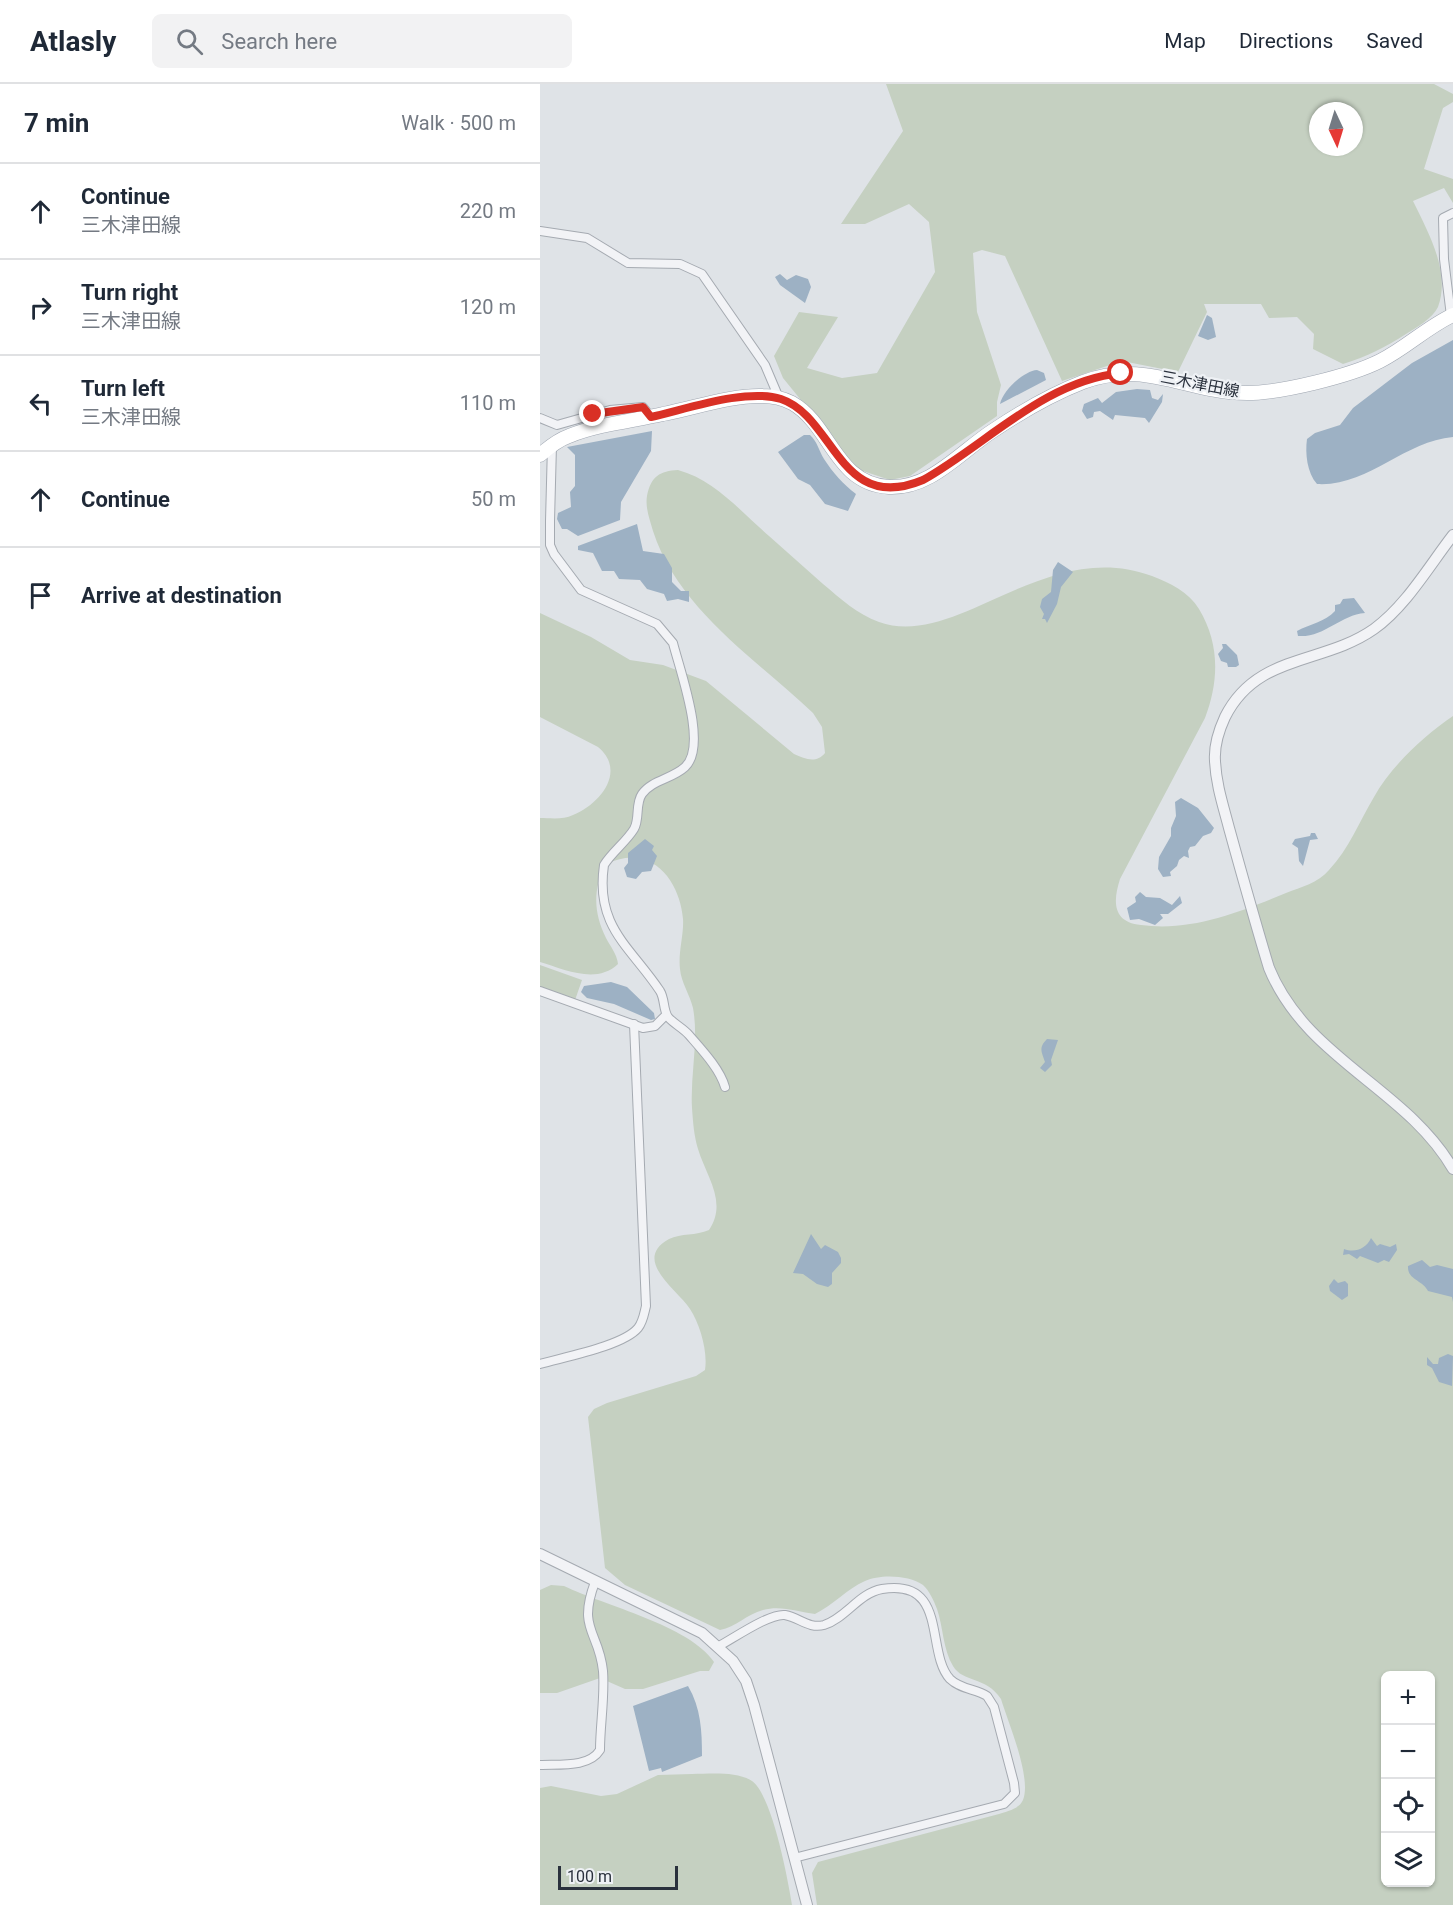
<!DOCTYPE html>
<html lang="en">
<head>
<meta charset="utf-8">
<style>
  :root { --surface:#fff; --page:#f2f2f3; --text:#1f2937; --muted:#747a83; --line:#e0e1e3 }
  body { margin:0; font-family:Roboto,"Noto Sans JP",sans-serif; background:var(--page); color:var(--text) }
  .controls { position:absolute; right:18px; bottom:18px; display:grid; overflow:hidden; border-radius:9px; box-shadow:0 2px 4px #0004 }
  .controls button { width:54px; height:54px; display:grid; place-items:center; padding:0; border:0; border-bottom:2px solid var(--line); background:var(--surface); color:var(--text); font:30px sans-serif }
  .compass { position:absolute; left:769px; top:18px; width:54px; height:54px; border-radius:50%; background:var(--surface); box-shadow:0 2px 4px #0004; rotate:176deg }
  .scale { position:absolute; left:18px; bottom:15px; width:120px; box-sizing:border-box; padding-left:6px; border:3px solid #2a313d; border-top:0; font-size:16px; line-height:21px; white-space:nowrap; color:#2a313d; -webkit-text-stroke:4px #eef1f5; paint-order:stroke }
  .stop { position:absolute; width:18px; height:18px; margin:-14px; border:4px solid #d93025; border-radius:50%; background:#fff }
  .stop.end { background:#d93025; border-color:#fff; box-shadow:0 2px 6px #0008 }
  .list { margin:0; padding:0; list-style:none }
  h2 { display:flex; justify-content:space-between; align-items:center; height:78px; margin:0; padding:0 24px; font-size:26px }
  h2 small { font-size:20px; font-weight:400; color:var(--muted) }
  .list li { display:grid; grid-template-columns:39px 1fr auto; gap:18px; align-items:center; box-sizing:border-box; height:96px; padding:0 24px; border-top:2px solid var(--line) }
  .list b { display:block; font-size:22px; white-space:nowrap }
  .list p { margin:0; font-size:20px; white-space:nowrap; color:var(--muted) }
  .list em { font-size:20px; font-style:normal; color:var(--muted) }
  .icon { flex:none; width:33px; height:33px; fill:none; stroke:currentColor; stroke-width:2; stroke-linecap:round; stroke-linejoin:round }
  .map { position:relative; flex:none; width:913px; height:1821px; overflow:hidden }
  header { display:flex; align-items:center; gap:36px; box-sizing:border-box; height:84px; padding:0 30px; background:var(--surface); border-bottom:2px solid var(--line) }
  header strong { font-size:28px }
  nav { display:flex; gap:33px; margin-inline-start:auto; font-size:21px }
  .search { width:420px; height:54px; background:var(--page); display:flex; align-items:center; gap:15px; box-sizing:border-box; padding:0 21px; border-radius:9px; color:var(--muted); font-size:22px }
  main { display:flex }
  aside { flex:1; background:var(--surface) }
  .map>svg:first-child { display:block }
  .green { fill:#c5d0c1; fill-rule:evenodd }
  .water { fill:#9db1c4 }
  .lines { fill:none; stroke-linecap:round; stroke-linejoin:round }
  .minor-casing { stroke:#a5aab1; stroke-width:10 }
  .tertiary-casing { stroke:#a5aab1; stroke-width:12 }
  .primary-casing { stroke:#a0a7b2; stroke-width:15 }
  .minor { stroke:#f2f3f6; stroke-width:8 }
  .tertiary { stroke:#f2f3f6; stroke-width:10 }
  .primary { stroke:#fff; stroke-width:14 }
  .route { stroke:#d93025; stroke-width:8 }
  .labels { text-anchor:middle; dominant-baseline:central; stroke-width:4.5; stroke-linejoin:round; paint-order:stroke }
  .street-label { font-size:16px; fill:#2a313d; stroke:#eef1f5 }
</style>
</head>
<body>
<header>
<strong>Atlasly</strong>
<div class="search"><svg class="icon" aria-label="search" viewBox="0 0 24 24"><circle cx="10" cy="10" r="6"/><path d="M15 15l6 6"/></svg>Search here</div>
<nav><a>Map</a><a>Directions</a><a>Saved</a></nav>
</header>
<main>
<aside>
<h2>7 min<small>Walk · 500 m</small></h2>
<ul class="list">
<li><svg class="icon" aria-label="ahead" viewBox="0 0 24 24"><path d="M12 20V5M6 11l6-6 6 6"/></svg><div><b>Continue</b><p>三木津田線</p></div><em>220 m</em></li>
<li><svg class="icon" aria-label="right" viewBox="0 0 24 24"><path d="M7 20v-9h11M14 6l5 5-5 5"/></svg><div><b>Turn right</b><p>三木津田線</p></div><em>120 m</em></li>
<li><svg class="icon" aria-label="left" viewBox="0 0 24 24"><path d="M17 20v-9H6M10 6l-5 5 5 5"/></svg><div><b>Turn left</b><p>三木津田線</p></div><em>110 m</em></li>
<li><svg class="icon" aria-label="ahead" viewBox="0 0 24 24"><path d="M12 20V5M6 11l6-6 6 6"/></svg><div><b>Continue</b></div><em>50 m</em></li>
<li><svg class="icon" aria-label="arrive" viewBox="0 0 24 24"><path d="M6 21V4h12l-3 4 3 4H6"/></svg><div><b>Arrive at destination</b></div></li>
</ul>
</aside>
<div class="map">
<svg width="913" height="1821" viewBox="0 0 913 1821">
  <rect width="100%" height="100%" fill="#dfe3e7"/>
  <g class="green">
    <path d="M346 0H894L913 10V18L903 24 884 85 913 95V119L904 104 873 117C888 148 911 188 898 223 893 234 876 244 866 250 844 264 828 272 803 280L773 265 774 250 757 233 729 234 721 220H664L667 228 638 288 582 277 522 297 465 172 442 166 433 169 437 228 461 301 457 318V332L370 392 350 396 317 385 243 294 234 272 259 228 298 233 267 284 302 294 337 289 395 188 389 138 369 120 325 140H301L363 47ZM778 27H814V63H778Z"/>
    <path d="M138 386C175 396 201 428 229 452 247 468 265 484 283 500 301 515 317 530 339 538 417 566 505 452 612 492 630 499 649 508 659 525 680 560 679 597 665 634L580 795C573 817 572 838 601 841 651 848 700 828 746 809 761 803 778 799 789 786 809 765 819 738 834 713 851 682 885 651 913 632V1821H277L272 1789 278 1778 459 1730C468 1727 479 1725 483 1716 492 1694 468 1638 461 1615 446 1592 423 1599 413 1582 403 1566 403 1542 397 1525 394 1517 389 1506 383 1501 369 1491 340 1490 325 1497 307 1505 293 1521 275 1530 258 1528 241 1521 223 1526 207 1530 196 1543 180 1546L85 1501 65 1484 48 1333 54 1325 67 1319 156 1292 165 1286C168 1268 160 1240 150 1225 138 1206 91 1176 129 1155 141 1149 156 1152 169 1146 188 1118 166 1092 158 1065 154 1052 153 1038 152 1024 150 991 159 957 153 924 150 911 141 898 140 885 138 868 144 851 143 835 141 809 126 778 97 774 87 772 75 777 66 779 53 805 53 827 66 854 70 862 77 870 78 880 56 901 24 885 0 878V734C10 734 23 736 33 731 60 720 87 687 58 663L0 633V529L51 553 90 576 123 581 166 597 254 670C265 675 276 680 285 669L282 643 273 629C216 575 138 525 113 447 110 436 105 424 107 412 111 392 120 387 138 386ZM846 1592H890V1798H846Z"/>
    <polygon points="0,881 42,896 34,919 0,907"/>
    <path d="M11 1501 24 1502C65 1522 149 1541 174 1578L169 1587H160L103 1605H85L60 1594 17 1609H0V1506Z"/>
    <path d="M152 1690C170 1690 196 1687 212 1697 232 1711 248 1795 252 1821H0V1704L11 1702 61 1712 77 1710 118 1691Z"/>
  </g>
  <g class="water">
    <polygon points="240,190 247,196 256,191 268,195 271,203 265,219 240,201 235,193"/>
    <polygon points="667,231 672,234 676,253 668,256 658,252"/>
    <path d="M913 256V353C864 357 828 403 777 400 767 389 765 369 767 355L775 349 800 341 813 324 872 279Z"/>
    <path d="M497 286 504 289 506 296 460 320C463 306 484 287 497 286Z"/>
    <polygon points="597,305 610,306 612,314 618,316 623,310 622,318 609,339 605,334 575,331 573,336 560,327 554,328 553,333 547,335 542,327 544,320 558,314 562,319 576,308"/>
    <polygon points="112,347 111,367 81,418 80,436 38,452 27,445 22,445 17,435 18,429 31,423 30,408 35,402 35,371 27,363"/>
    <path d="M264 351H270C277 357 279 367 284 375 293 389 303 400 316 410L308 427 285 420 270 401 258 395 238 368Z"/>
    <polygon points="97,440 103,467 124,470 132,484 132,498 141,507 149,507 149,518 138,515 127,517 124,510 107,505 100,496 79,495 74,487 62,487 53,469 38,466 38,462"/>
    <polygon points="518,478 533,488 521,503 517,520 507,539 505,535 502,535 504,530 500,523 502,515 511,508 513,486"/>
    <path d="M814 514 825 529C800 531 784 554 758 552L757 547C770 540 785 538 795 527V521L800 520 803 515Z"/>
    <polygon points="682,560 686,560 697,571 699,581 696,583 688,583 687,579 681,577 678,570 683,564"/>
    <polygon points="641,714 658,724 674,744 671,749 663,752 655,762 650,763 648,767 649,774 644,772 639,776 637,782 630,788 631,792 623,793 618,785 619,773 631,752 631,744 636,732 635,718"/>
    <polygon points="771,749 775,749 778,755 770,756 763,782 759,777 758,764 752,760 755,755 770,752"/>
    <polygon points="105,755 114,762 112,766 117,772 111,787 102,788 96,795 87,793 84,784 88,779 88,769"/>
    <polygon points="600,808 606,813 620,814 632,821 640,812 642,819 628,830 620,830 623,834 615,841 599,835 590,836 587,824 596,818 595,813"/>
    <polygon points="71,898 87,903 114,929 115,935 111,936 74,920 47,914 41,908 44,902"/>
    <path d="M507 955 518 956 511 976 512 981 505 988 500 984 505 978C502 968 498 964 507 955Z"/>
    <polygon points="271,1150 281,1165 285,1161 298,1168 301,1174 301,1179 292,1189 292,1200 288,1203 277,1200 263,1190 253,1189"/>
    <path d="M831 1154 837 1162 840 1160 850 1163 856 1160 857 1166 849 1178 844 1176 838 1179 820 1172 817 1175 809 1170 803 1171 804 1165C815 1169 826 1165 831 1154Z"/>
    <path d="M882 1176 890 1183 897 1181 913 1185V1218L912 1213 888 1207C883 1196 867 1196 868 1182Z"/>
    <polygon points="794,1195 798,1199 805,1197 808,1200 808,1212 802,1216 790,1207 789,1202"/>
    <polygon points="908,1270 913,1272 912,1302 899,1298 892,1284 887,1281 887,1273 893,1280 898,1280 899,1274"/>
    <path d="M148 1602C161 1624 162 1647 162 1672L122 1688 121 1684 109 1687 93 1622Z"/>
  </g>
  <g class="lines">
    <defs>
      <g id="minor">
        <polyline points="0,147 47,154 88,179 140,180 162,190 225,281 239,314"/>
        <polyline points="911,232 904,175 903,134 913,129"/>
        <polyline points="0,334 17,341 70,326 103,323 111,333"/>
        <path d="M12 361 10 437V461L14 470 41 506 117 540 133 559C140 587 168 662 145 683 132 695 112 696 102 710 95 720 100 735 94 745 86 758 72 768 64 781 55 843 90 862 120 907 125 915 123 926 128 933 134 940 143 944 149 951 162 966 180 985 185 1003"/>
        <polyline points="0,907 103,944 115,942 126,931"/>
        <path d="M0 1280C24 1273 83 1262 98 1244 103 1238 104 1230 106 1222L94 940"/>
        <path d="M179 1562C194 1554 230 1529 245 1531 260 1534 269 1545 284 1541 306 1534 319 1509 342 1505 409 1494 385 1568 410 1595 420 1605 436 1605 447 1612L454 1623 474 1699 475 1709 464 1720 254 1774"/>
        <path d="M0 1681C19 1680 49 1684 60 1666 60 1641 65 1613 63 1587 59 1547 37 1546 55 1498"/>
      </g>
      <g id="tertiary">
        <path d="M913 451C889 482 866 522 834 545 783 581 717 569 685 633 679 646 674 663 675 677 676 700 683 721 689 744 702 791 715 838 729 884 766 975 866 1004 913 1085"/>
        <polyline points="0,1470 162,1549 193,1577 206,1597 214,1621 267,1821"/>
      </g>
      <path id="primary" d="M0 371C9 363 18 356 29 352 59 340 92 337 123 330 155 324 190 311 223 312 232 312 244 315 252 319 291 341 295 400 349 403 391 405 421 367 454 346 481 328 512 310 543 298 605 275 648 309 707 309 741 309 810 292 840 277 866 264 887 243 913 231"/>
    </defs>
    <use href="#minor" class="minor-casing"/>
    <use href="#tertiary" class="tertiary-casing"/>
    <use href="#primary" class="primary-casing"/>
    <use href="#minor" class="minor"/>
    <use href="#tertiary" class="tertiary"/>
    <use href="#primary" class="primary"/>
  </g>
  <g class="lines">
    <path class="route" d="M53 330 103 323 111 333C147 325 206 304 241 315 295 333 299 431 383 396 447 360 504 297 581 289"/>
  </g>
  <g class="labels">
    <g class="street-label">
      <text transform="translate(660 300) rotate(11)">三木津田線</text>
    </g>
  </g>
</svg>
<div class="controls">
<button>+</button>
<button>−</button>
<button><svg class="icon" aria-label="locate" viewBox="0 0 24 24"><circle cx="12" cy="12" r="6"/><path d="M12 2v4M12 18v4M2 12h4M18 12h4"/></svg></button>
<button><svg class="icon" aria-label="layers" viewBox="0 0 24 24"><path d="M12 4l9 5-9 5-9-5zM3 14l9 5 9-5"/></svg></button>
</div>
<svg class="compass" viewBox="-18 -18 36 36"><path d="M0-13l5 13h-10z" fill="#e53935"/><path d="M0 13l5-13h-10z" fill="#747a83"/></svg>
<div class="scale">100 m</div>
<div class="stop" style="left:581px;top:289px"></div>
<div class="stop end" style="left:53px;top:330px"></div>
</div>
</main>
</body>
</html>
